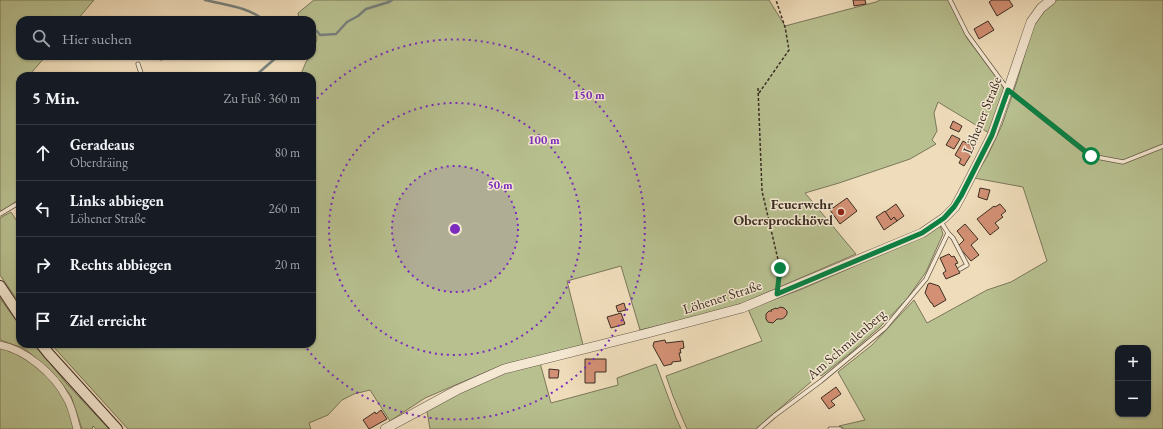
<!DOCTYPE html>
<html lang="de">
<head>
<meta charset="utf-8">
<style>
  :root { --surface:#171b24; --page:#20242c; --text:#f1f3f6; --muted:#9ea1a6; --line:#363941 }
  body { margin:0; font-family:"EB Garamond",serif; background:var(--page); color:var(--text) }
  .controls { position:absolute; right:12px; bottom:12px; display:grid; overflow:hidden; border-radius:8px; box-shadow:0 1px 3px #0004 }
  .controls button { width:36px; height:36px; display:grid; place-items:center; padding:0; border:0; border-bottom:1px solid var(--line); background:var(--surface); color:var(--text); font:20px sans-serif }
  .stop { position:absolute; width:12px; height:12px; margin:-9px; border:3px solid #0b8043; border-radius:50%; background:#fff }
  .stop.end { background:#0b8043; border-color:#fff; box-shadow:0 1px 4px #0008 }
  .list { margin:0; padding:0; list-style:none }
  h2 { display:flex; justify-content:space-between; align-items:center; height:52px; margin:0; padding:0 16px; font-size:17px }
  h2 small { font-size:13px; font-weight:400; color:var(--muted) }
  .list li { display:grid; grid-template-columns:26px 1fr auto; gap:12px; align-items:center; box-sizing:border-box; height:56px; padding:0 16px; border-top:1px solid var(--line) }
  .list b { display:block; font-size:15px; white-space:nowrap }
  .list p { margin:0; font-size:13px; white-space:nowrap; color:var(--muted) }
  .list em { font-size:13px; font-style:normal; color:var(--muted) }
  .icon { flex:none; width:22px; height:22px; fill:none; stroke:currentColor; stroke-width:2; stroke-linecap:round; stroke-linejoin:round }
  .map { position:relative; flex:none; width:1163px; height:429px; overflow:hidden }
  .search { position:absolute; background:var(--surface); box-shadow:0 1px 3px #0004; left:16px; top:16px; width:300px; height:44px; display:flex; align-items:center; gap:10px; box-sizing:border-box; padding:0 14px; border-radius:12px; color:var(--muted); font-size:15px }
  .panel { position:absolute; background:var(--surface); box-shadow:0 1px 3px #0004; left:16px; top:72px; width:300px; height:276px; border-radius:12px }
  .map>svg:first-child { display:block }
  .green { fill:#b8c090; stroke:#7a775a; fill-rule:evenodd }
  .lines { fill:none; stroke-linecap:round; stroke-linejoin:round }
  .stream { stroke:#77817e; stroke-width:2.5 }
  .building { fill:#d39074; stroke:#3b2e23 }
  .service-casing { stroke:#685a49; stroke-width:5 }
  .minor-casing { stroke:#685a49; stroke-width:8 }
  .tertiary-casing { stroke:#685a49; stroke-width:10 }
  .secondary-casing { stroke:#3b2e23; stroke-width:12 }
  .path { stroke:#3b2e23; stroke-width:1.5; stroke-dasharray:3 2; stroke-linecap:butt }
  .service { stroke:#f5e8d2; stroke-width:3.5 }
  .minor { stroke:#f5e8d2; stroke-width:7 }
  .tertiary { stroke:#f5e8d2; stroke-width:9 }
  .secondary { stroke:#f5e8d2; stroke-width:10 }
  .route { stroke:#0b8043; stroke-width:5 }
  .ring { fill:none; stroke:#7b2cbf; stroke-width:2; stroke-dasharray:2 4 }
  .poi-dot { fill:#8f2418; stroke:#f5e8d2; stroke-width:1.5 }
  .labels { text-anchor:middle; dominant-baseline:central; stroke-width:3; stroke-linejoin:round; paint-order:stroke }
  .street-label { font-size:14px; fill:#3b2e23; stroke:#f5e8d2 }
  .poi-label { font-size:14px; font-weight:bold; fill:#3b2e23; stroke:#f5e8d2; text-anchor:end }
  .centre { fill:#7b2cbf; stroke:#f5e8d2; stroke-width:2 }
  .ring-label { font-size:12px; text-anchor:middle; font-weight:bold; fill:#7b2cbf; stroke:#f5e8d2; stroke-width:3; stroke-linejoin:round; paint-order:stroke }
</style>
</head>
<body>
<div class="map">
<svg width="1163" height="429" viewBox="0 0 1163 429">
  <rect width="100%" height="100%" fill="#efdcba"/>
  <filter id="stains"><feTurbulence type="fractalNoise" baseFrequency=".005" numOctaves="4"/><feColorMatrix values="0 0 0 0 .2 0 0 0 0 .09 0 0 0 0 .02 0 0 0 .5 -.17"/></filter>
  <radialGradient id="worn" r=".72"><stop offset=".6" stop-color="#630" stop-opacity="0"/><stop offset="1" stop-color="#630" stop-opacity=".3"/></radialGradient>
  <g class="green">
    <polygon points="0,0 94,0 77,20 20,20 20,56 46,56 31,73 33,76 20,76 20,198 9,207 0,212"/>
    <polygon points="314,0 769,0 785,26 876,2 880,0 949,0 967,38 1006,90 989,133 938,102 934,113 937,131 932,140 936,144 910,159 839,183 805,193 856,254 745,302 720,311 640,330 621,266 567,281 583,345 503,365 486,372 425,398 390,421 370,390 354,394 342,400 328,415 309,423 311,429 128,429 51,344 312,344 312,76 302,76 303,73 301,74 306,62 310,56 312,56 312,53 317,39 315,32 312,30 312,20 299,20 298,13"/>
    <path d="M1057 0H1163V429H845L839 426 865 420 838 372 872 345 914 300 927 323 987 290 1011 282 1047 261 1023 187 974 178 987 157 1002 125 1017 81 1033 26 1043 11ZM1118 348H1148V414H1118Z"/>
    <polygon points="11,212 20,226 20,304 0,275 0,218"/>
    <path d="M940 225 943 234 926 272 906 300 880 327 849 354 821 376 820 374C799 393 777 409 757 429H687L673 396 666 376 762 341 748 309 802 289 850 268Z"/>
    <polygon points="0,298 20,326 20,344 35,344 66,383 109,429 96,429 93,426 92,429 82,429 71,396 60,381 30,353 23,348 0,340"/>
    <path d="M0 347C22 353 54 379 65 399 69 408 72 419 75 429H0Z"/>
    <polygon points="540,363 551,403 618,385 617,378 656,364 676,418 681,429 430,429 427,411 460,393 505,373"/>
  </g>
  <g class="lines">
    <g class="stream">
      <path d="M205 0C225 5 248 7 264 20"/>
      <polyline points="312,33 317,31 320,35 336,34 347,22 358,16 366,9 389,2 392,0"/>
      <polyline points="255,76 278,56"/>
    </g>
  </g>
  <g class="building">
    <polygon points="853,0 865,0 866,4 854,6"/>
    <polygon points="992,0 1009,0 1013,6 997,16 989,2"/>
    <polygon points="988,21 994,30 979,39 974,29"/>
    <polygon points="138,56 163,56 162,60"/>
    <polygon points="953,121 962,126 959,132 950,128"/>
    <polygon points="952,135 960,139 954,149 946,145"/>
    <polygon points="963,141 975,148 964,166 959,163 961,159 955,155"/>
    <polygon points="980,188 990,190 987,200 978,197"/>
    <polygon points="847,198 857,211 840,224 830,210"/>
    <polygon points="896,204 904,216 897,221 894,217 891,220 885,212"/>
    <polygon points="1000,204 1006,211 1001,215 1003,217 995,223 999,228 990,235 977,219 994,206 995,207"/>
    <polygon points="885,211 891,220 894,217 897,221 884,230 876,217"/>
    <polygon points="965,224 978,239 971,245 979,255 971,261 958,246 964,240 957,231"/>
    <polygon points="949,254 952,257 954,256 958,263 955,264 960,273 946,279 943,273 946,271 940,258"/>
    <polygon points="930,283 939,286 946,300 934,307 932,303 931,303 925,293 928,284"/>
    <polygon points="624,303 626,310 618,312 616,306"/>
    <polygon points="780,307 784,308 787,311 787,314 785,317 782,319 777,319 773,323 768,322 766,319 766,314 769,311 772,311 771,310 776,308 777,309"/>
    <polygon points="621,313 625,324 611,328 607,317"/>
    <polygon points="665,340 666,343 683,341 684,348 680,349 681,353 679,353 681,361 672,362 672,364 664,366 653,346 654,342"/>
    <polygon points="585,359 606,359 606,372 595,372 595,383 585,383"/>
    <polygon points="549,369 559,370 558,378 549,378"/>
    <polygon points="836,387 841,394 831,401 835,405 829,409 821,398"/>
    <polygon points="381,410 387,419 369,429 363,420 375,412 376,414"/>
  </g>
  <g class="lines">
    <defs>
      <g id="service">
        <polyline points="950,0 967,34 1008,90 1091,156 1123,162 1163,146"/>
        <polyline points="138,64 141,73 141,76"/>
        <polyline points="0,214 20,202"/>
        <polyline points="948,233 953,238 967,265 960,269"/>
        <polyline points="759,429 774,416 821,381 885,328 926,279 948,233 941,222"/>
        <polyline points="830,429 840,429"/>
      </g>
      <path id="minor" d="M0 345C26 350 54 374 66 397 72 406 74 419 77 429"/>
      <polyline id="tertiary" points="385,429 457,390 504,369 644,334 742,308 922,233 944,218 955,207 961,196 992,135 1008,90 1031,22 1041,8 1051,0"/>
      <g id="secondary">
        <polyline points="0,286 20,316"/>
        <polyline points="41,344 49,354 117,429"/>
      </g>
    </defs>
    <use href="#service" class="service-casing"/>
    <use href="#minor" class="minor-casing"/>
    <use href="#tertiary" class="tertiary-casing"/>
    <use href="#secondary" class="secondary-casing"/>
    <g class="path">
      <polyline points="758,88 762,191 780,268 778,284"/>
      <polyline points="759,93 789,50 785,27 776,0"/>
    </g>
    <use href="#service" class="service"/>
    <use href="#minor" class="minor"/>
    <use href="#tertiary" class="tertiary"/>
    <use href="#secondary" class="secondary"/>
  </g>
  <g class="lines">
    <polyline class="route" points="780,268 777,294 922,233 944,218 954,207 961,196 992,135 1008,90 1091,156"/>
  </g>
  <circle cx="455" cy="229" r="63" fill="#7b2cbf" fill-opacity=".12"/>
  <g class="ring">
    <circle cx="455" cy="229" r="63"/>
    <circle cx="455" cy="229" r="126"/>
    <path d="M313 103A190 190 0 1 1 304 345"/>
  </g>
  <circle class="poi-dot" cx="841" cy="212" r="4"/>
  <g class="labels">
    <g class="street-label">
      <text transform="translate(982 115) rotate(-68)">Löhener Straße</text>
      <text transform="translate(722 297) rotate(-18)">Löhener Straße</text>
      <text transform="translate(846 344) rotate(-41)">Am Schmalenberg</text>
    </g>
    <g class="poi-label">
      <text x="833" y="204">Feuerwehr<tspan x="833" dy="16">Obersprockhövel</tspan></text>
    </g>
  </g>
  <circle cx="455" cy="229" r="6" class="centre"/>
  <g class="ring-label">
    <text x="589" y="99">150 m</text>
    <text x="544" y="144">100 m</text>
    <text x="500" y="189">50 m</text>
  </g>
  <rect width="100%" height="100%" filter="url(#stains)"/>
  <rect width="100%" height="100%" fill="url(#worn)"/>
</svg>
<div class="controls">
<button>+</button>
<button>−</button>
</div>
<div class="stop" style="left:1091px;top:156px"></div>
<div class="stop end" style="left:780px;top:268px"></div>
<div class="search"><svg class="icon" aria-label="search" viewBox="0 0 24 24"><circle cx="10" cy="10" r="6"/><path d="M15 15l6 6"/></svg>Hier suchen</div>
<section class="panel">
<h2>5 Min.<small>Zu Fuß · 360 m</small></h2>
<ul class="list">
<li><svg class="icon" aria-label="ahead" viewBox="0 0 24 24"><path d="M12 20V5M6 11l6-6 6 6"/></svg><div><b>Geradeaus</b><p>Oberdräing</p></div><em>80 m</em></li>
<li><svg class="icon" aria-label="left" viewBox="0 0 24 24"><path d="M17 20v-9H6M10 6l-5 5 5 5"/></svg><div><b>Links abbiegen</b><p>Löhener Straße</p></div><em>260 m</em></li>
<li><svg class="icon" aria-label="right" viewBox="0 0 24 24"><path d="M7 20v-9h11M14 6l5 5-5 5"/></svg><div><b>Rechts abbiegen</b></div><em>20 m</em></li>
<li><svg class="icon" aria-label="arrive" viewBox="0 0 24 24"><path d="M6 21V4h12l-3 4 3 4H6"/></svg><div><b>Ziel erreicht</b></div></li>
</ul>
</section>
</div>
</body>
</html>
